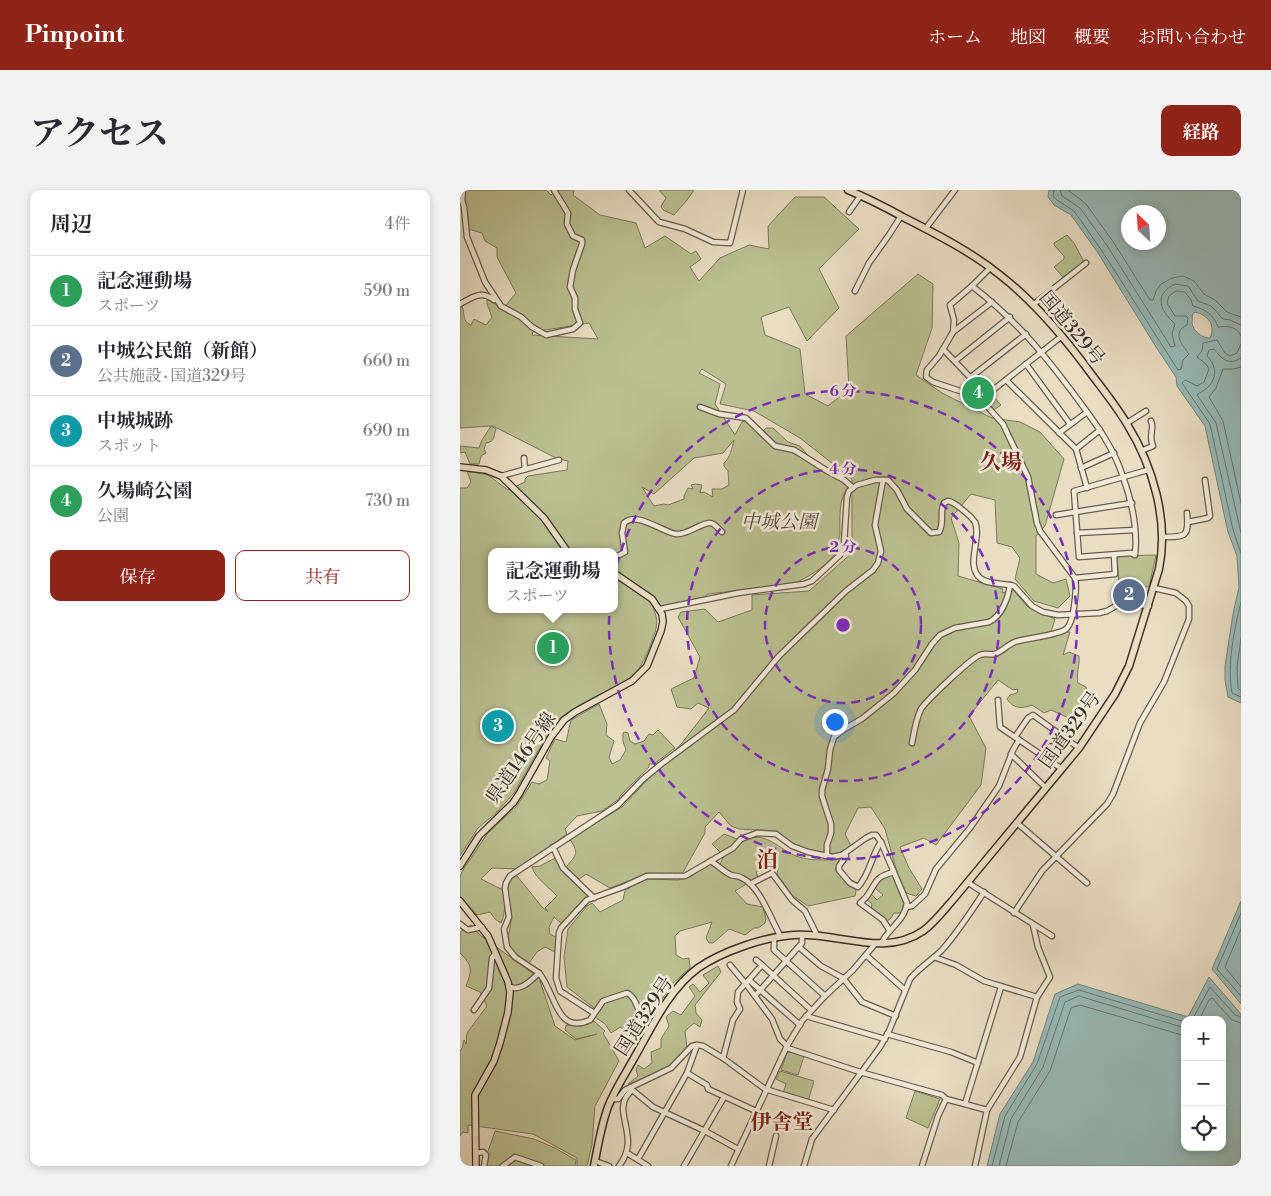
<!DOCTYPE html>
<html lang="ja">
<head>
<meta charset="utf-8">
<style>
  :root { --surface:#fff; --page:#f2f2f3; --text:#2b2b33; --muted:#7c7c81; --line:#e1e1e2; --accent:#8f2418 }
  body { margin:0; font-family:"Libre Bodoni","Noto Serif JP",serif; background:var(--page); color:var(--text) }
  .controls { position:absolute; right:15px; bottom:15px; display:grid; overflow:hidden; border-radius:10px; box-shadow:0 2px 8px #0003 }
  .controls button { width:45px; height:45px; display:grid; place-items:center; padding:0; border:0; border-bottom:1px solid var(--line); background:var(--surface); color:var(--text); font:25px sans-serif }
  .compass { position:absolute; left:661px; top:15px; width:45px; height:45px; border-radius:50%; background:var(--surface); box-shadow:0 2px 8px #0003; rotate:335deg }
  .you { position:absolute; left:374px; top:531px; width:18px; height:18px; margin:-12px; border:4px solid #fff; border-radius:50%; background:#1a73e8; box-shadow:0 0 0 8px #1a73e833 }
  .badge { display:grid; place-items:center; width:32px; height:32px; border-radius:50%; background:var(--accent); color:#fff; font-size:16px; font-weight:700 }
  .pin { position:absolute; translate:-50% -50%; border:2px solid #fff; box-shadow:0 1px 5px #0006 }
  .popup { position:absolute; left:28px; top:358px; width:130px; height:65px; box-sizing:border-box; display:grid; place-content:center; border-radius:10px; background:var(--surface); filter:drop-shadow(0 1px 4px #0005); font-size:16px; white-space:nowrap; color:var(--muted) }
  .popup b { font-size:19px; color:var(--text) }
  .popup::after { content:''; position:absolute; left:50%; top:100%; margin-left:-10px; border:10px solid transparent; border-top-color:var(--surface) }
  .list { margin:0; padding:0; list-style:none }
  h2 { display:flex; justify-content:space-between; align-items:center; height:65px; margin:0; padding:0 20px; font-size:21px }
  h2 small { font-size:16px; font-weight:400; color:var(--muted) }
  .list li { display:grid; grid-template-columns:32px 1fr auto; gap:15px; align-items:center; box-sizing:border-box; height:70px; padding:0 20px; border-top:1px solid var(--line) }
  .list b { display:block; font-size:19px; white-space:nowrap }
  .list p { margin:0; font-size:16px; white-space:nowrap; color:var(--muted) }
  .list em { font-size:16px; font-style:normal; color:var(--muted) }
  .actions { display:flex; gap:10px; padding:15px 20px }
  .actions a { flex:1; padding:11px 0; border:1px solid var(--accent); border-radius:10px; text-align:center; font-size:18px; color:var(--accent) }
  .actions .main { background:var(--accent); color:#fff }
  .icon { flex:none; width:28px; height:28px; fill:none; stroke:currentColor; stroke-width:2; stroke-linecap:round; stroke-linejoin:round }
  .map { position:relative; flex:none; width:781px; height:976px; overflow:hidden; border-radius:10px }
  header { display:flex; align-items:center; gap:30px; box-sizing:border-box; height:70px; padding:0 25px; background:var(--accent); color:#fff }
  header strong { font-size:24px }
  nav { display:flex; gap:28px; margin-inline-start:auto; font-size:18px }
  .intro { display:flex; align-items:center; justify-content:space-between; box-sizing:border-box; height:120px; padding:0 30px }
  h1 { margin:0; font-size:35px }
  .button { padding:12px 22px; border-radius:10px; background:var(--accent); color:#fff; font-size:18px; font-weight:700 }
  main { display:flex; gap:30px; padding:0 30px }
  aside { flex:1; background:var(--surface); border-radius:10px; box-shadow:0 2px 8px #0003 }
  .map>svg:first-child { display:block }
  .green { fill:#bac091; stroke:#7a785c; fill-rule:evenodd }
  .water { fill:#98bbb9; stroke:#72837e; fill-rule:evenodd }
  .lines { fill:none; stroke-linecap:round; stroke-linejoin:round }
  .shore { stroke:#697670; stroke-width:1 }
  .minor-casing { stroke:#665c4e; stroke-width:7 }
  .major-casing { stroke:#3a3026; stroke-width:8 }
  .highway-casing { stroke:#3a3026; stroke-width:9 }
  .minor { stroke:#f1ead9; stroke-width:4.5 }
  .major { stroke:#e9dec4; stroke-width:5.5 }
  .highway { stroke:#e9dec4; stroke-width:6 }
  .ring { fill:none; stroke:#7b2cbf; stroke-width:2.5; stroke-dasharray:9 6 }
  .labels { text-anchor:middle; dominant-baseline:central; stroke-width:5; stroke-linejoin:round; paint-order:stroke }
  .street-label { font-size:19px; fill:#3a3026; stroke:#f1ead9 }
  .park-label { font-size:19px; font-style:italic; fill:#544d3b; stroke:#f1ead9 }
  .quarter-label { font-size:21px; font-weight:bold; fill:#7a1f14; stroke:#f1ead9 }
  .centre { fill:#7b2cbf; stroke:#f1ead9; stroke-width:2.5 }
  .ring-label { font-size:15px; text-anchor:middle; font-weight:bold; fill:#7b2cbf; stroke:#f1ead9; stroke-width:5; stroke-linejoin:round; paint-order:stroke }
</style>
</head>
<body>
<header>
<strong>Pinpoint</strong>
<nav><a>ホーム</a><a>地図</a><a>概要</a><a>お問い合わせ</a></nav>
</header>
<div class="intro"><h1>アクセス</h1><a class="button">経路</a></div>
<main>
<aside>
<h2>周辺<small>4件</small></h2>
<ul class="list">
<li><span class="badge" style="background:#2e9e5b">1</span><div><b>記念運動場</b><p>スポーツ</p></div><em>590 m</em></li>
<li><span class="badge" style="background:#5c6f8a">2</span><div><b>中城公民館（新館）</b><p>公共施設 · 国道329号</p></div><em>660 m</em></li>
<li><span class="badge" style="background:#0f9aa8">3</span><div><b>中城城跡</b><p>スポット</p></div><em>690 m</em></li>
<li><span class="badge" style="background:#2e9e5b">4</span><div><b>久場崎公園</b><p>公園</p></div><em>730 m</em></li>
</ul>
<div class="actions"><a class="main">保存</a><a>共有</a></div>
</aside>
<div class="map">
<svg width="781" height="976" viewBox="0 0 781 976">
  <rect width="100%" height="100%" fill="#e9dec4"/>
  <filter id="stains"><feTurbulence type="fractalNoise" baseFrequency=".004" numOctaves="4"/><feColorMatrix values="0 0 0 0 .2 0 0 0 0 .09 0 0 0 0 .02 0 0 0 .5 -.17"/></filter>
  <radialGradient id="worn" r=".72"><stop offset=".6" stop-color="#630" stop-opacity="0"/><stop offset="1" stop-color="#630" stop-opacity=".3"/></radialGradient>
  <g class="green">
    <path d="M4 0H86L91 5 96 0H114L113 5 140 25 176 33 185 58 205 46 231 64 236 61 241 69 230 77 239 91 260 68 289 55 309 59 308 36 335 7H364L399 39 359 79 379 118 347 151 329 117 301 127 305 145 340 159 345 204 368 216 389 199 386 146 458 84 473 94 472 138 456 185 482 203 532 228 560 232 580 242 604 269 585 336 576 346V384L593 393 606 389 610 406 598 418 574 411 555 389 560 368 552 357 537 353 535 310 511 304 491 328 499 353 498 386 543 399 542 403 553 400 568 417 595 429 591 442H610L603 465 609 462 619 466C620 476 616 483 618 493L626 497 628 505 623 511V520L611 529 591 520 584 523 572 515C561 519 554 519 547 509L550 505 557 503 558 499 553 500 538 490 509 526 526 558 521 595 476 655 464 648 440 657 449 678 462 699 456 706 446 703 436 679 425 639 411 617 398 618 385 644 391 656 377 664 348 660 334 654 317 641 279 639 271 636 259 622 245 637V643L222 684 189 683 150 698 126 684 118 690 106 677C117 664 119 664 110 649L162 617 222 553 249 518 238 513 231 519 217 517 211 499 234 488 240 467 218 427 221 422 245 419 258 432 292 420V405L349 401 392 363V289L340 248 294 221 260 214 266 194 242 179 239 183 260 194 255 214 275 245 282 232 290 228 295 237 303 241 306 238H313L328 252 340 256 351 269 357 271 386 292 388 297C378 311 380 328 380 345 378 349 379 352 378 356 375 372 346 389 332 394L248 404 242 408 193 418C199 430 197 438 192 451 188 461 184 473 176 482 168 491 157 495 147 501 128 510 110 519 94 533L54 603 37 622 18 638 0 666V298H7L11 292 7 281 28 285 48 300 65 292V289L68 286 107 280 108 271 96 268 33 236H31L36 239C33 247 36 251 26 253L24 259 26 263 21 266 19 274H10L5 262 0 263V256L19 258 22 250 31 236 0 238V116L1 115C6 123 1 131 11 135L14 129 26 135 32 127 27 114V109L43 119 56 103 37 67V58L25 51 22 43 8 39 2 9ZM129 133 138 149 72 145 73 142ZM274 250C272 258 270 268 264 273V276L268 281 269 295 262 299H252L253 307 244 302 240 303 242 295 235 294 231 295 233 299 228 298 224 306V309L208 315 204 314 194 316 182 297 194 304 234 268 263 263ZM32 362H154V419H32Z"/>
    <polygon points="199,0 234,0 227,10 214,25 203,20 201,16 206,8"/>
    <polygon points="607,45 614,53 623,70 623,73 603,87 594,77 604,69 604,66 594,55 594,53"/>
    <polygon points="513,191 525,203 530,203 541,215 534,220 505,201"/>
    <polygon points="696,365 689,397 659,394 657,366"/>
    <path d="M139 514 147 534 146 545 154 551 149 567 152 574 160 570 166 560 163 551V543L165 542 168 543 170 551 175 554 184 551 189 544 193 545 198 540 215 558 194 574H189V577L160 606 159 609 142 621 117 626 105 639 107 644 58 679 32 678 21 689 43 700C45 712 46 722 41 733L35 729 30 722 17 725 0 706V686L3 680 27 644 57 616 72 592 79 594 87 590 90 571 86 568 95 549 106 552 111 530Z"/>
    <path d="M264 644 282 651C308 639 317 660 339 667 351 671 366 670 378 669L380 670 375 679 383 689 394 691 397 695 395 706 348 716 333 706 317 684 318 678 311 672 296 682 298 687 275 701 287 714 303 717 306 729 305 733 298 738H294L285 745 269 739 253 753H249L246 748 252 732 220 741 215 746 216 765 223 769 229 768 230 778 212 794 176 849 160 837 151 843 145 834 135 827 138 821 107 797 104 767 108 739 127 716 132 713 140 722 163 710 165 701 175 694 188 689 218 690 232 686 239 675 260 674 264 666 252 654Z"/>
    <path d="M97 667 99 677 129 706 120 713 102 734 94 727 89 737 90 744 97 748 95 762 85 757 77 762 69 773C63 769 54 766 50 760 45 754 51 737 51 730 53 715 43 702 52 688L57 686 82 717 88 722 85 718 97 706C89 697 75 688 72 677L80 676Z"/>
    <path d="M432 685 444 714 442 723H434L431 728 426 732 411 719 412 714 407 710 411 704 417 710 423 705 415 698C417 689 424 686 432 685Z"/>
    <path d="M11 735 20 745 79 788 95 836 115 850 137 844 116 849 105 840 106 835C116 835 125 836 134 831L145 841 143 843 159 871 135 916 132 954 127 976H117V968L73 944 8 935V943L3 942 0 946V861L2 858 4 850 6 854 7 843 27 816 20 802 6 796C12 780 13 776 0 763V742Z"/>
    <polygon points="258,776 261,782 235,815 236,823 242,830 240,837 234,833 225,841 227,858 210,876 184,889 168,894 178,886 176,880 178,875 184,879 192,873 191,862 201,858 201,849 209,836 206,827 213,821 221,825 235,806 229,797 233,794 240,802 249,793 243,785"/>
    <polygon points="329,862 344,866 338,885 321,880 327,863"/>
    <polygon points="320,881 354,891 348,911 323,903 326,894 316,889"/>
    <polygon points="455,901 480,909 468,938 446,928"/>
    <polygon points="35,941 74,949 95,958 116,970 115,976 23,976"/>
  </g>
  <g class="water">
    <path d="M589 0H781V513L768 507 765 490V476L773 424 779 397 777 366 768 342 745 236 717 196 716 187 696 157 638 63 611 25 594 15 588 7ZM668 22H698V52H668ZM735 122C748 125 756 135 750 148 743 148 733 142 732 133 732 130 733 127 732 125Z"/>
    <polygon points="781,711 781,814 752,779"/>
    <path d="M749 787 781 824V976H527L540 924 573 872 595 804 618 794 728 827ZM725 830H762V957H725Z"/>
  </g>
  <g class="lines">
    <g class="shore">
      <path d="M594 0 593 6 597 10 614 21 642 61 718 180 721 179 723 170 729 164C721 154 712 142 727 135L728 128 726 126H715L707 113 709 106 716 101 725 102 731 110 733 116C745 119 754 125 758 137 767 136 777 136 781 146"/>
      <path d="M600 0 602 6 620 18 648 57 711 157 715 156 712 144 715 134C700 120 693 105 715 94L728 96 738 111 751 116 763 129 770 130 781 135"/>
      <polyline points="608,0 626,14 654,53 690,110 693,110 696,101 701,94 712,88 723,86 734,91 744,104 755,110 767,122 781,127"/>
      <polyline points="781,154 777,163 770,166 765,163 757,150 743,153 742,161 737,167 746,174 749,179 744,192 737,196 725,190 722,193 750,234 773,340 781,363"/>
      <path d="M781 168C768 176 762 169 754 159L749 160 747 166C756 175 758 188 747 198 744 201 740 202 737 205L756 233 781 343"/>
      <polyline points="781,177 774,179 763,179 756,198 749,207 763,231 781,313"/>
      <path d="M781 412C774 440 767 474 772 503L781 507"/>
      <polyline points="781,448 777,477 778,498 781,501"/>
      <polyline points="781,723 757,779 781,806"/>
      <polyline points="781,739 765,777 781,797"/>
      <polyline points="732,830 750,797 775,825 781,827"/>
      <polyline points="739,830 749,810 752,808 772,830 781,833"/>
      <polyline points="532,976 545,926 577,874 600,807 619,800 725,832"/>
      <polyline points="539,976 551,929 583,877 605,812 619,806 725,838"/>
      <polyline points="546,976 558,932 590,881 611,818 620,815 725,846"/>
    </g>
    <defs>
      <g id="minor">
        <polyline points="3,0 2,10 4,17 7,47 25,92 41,116 61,127 72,137 86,145 113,139 120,133 115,119 115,108 110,97 113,80 122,54 122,50 113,46 107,34 108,23 94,0"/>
        <polyline points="169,0 199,32 225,39 253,52 270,53 283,0"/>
        <polyline points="389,22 401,5"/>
        <polyline points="466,38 495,0"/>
        <path d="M512 96C558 132 585 165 619 211 636 234 654 258 663 287 672 312 678 338 675 365L671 363 619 367 614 301 688 280"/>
        <polyline points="395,101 409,73 429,45 441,26"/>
        <path d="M0 114C13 107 21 100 34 110"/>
        <polyline points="574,114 626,73"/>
        <polyline points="493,142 532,112"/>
        <polyline points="483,159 525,203 529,203 602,146"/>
        <polyline points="495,171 550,127"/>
        <polyline points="566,174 610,234"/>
        <polyline points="511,187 566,144"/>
        <polyline points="546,190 616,259 627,298"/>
        <polyline points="240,217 259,224 286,228 315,256 334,260 369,282 384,290 392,297"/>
        <polyline points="667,233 686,221"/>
        <polyline points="599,243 627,222"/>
        <polyline points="616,259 640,240"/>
        <path d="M681 261 693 256C688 244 695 239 691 231"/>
        <polyline points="64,268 65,279"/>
        <polyline points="621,278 654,263"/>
        <polyline points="41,286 99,270"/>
        <polyline points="596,325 672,313"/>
        <polyline points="728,332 748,328 750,326 745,290"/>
        <polyline points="617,343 675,340"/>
        <path d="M703 347C726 347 729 347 727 323"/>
        <path d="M154 368 165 362 162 343 164 333C177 321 202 342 216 344 228 345 240 333 250 333 255 333 258 339 262 342"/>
        <polyline points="615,388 655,384 654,365"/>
        <path d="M200 419 278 403 344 394 352 391 380 365 384 354 387 307 389 301 397 295 415 290H428L437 300 447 319 471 343 479 342C485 332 479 322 484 313L488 311C494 312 499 317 504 321 508 324 512 328 515 332 522 348 505 375 520 388 528 395 544 393 554 396L572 416 583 422 598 425 639 423 647 421 661 413 689 416"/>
        <polyline points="538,510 540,537 602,579"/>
        <polyline points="555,547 568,528 573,525 619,558"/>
        <path d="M452 553C454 542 456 529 461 519 466 511 511 468 520 465 525 463 530 465 535 464 543 461 549 453 558 451 569 448 599 445 606 439 614 433 617 398 615 388L580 341 577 333 568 287 543 234 524 213 506 203 473 192 466 187 467 180 479 166 493 142 494 130 490 115 512 96 530 78"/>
        <polyline points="551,564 586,598"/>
        <polyline points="557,633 627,693"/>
        <polyline points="93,657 103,678 134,708"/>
        <path d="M385 663 386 666 379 676V680L390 693 398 697C410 684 411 666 421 652"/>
        <path d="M367 665V655L371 643V634L362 606V600L368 579 370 560 374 547 383 540 403 528 434 503 455 480 472 454 480 445 495 438 529 432C542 426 548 408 550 395"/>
        <path d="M251 671C257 675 264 682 271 685 274 686 279 686 282 688 300 696 311 730 321 747"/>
        <polyline points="507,692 592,746"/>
        <polyline points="290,694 312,683 332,710 345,721 357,745"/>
        <polyline points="446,717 452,716 465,704 476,679 510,638 539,596 553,560 559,550"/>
        <polyline points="554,723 582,681 647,614 653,604 680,533 704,492 729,429 729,416 726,411 716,403 694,398"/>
        <polyline points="0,734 8,740 22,737"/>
        <path d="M430 741 423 730 400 713C403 710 407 707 409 703 418 689 416 687 434 682"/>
        <polyline points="314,748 314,760 365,806"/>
        <polyline points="339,757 361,776 383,788 402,812 436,826"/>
        <polyline points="407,766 445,800"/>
        <polyline points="474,767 496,775 524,791 577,807 590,787 578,757 573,735"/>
        <polyline points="270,775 285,793"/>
        <polyline points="302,775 351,820"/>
        <polyline points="79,783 55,767 47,757 44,739 49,727 45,698 46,693 50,686 158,615 182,590 200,575 274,520 319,466 386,401 413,380 418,373 421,361 415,335 423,290"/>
        <polyline points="289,790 340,835"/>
        <polyline points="286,794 312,829 320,849 327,856"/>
        <path d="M49 797C62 801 70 791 79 783 95 801 96 846 130 830L143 811 167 803C179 808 179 832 189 842"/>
        <polyline points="295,806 342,753 342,745"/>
        <polyline points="14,820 29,798 32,768 36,763"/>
        <path d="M134 823 100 801 96 788 99 743 101 738 127 710 163 697 187 686H225L273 658 281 649 297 643 316 644 332 656 348 662 372 667 382 665 406 648 412 645H416L421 652 447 713C445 731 427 739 421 754"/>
        <polyline points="346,826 425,849"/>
        <polyline points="427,844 491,862 518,873"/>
        <polyline points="327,858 400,882 482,905 486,909 527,920"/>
        <polyline points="263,868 273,830 280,819 277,812 278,802 302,775 296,770"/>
        <polyline points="227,883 247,895 248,899 296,921"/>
        <polyline points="170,898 193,917 245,941 278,959"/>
        <polyline points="151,909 158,909 165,900 211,878 232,856 237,855 243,856 263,868 305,899 374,920"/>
        <polyline points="505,914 541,797"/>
        <polyline points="16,963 23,962 26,965 24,976"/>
        <polyline points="167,963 188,976"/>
        <polyline points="178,969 227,883 237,855"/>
        <polyline points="135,971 149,976"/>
        <polyline points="43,976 55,967 81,976"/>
        <path d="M159 976C183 945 148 921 172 900"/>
        <polyline points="224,976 264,907"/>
        <polyline points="271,976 327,856 342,831 365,806 393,780 415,754"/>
        <polyline points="309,976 316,946"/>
        <path d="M344 976 352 949 420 857 429 841 450 789C459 778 472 770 482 760 498 742 511 722 524 702"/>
        <polyline points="462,976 478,926 486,909"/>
        <polyline points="515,976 527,920 560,867 577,807"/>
      </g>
      <g id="major">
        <polyline points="0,277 26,280 41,286 84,328 108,362"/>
        <polyline points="0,676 19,646 53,613 59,604 91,547 104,530 115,522 172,491 187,476 201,441 203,432 202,424 192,409 154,383"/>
        <polyline points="0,711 28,746 48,792 50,802 48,822 40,853 34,871 15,905 16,976"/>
      </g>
      <path id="highway" d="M134 976C138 956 141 936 148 917 154 901 164 886 173 870 191 839 208 800 238 778 263 761 304 747 334 745 379 742 423 768 463 741 474 733 483 721 492 711L619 558 655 504 669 476 699 379C709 331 693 276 667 234 657 217 644 201 632 185 605 148 576 113 540 85 510 61 476 44 443 27 425 17 407 8 388 0"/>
    </defs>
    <use href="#minor" class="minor-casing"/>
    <use href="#major" class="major-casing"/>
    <use href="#highway" class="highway-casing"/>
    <use href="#minor" class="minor"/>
    <use href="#major" class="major"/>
    <use href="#highway" class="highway"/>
  </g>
  <g class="ring">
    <circle cx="383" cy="435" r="78"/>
    <circle cx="383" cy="435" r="156"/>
    <circle cx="383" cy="435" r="234"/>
  </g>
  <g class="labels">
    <g class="street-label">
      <text transform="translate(612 138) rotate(50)">国道329号</text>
      <text transform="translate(610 540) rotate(-54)">国道329号</text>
      <text transform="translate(61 568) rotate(-55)">県道146号線</text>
      <text transform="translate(184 826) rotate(-57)">国道329号</text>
    </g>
    <g class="park-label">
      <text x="319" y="332">中城公園</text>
    </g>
    <g class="quarter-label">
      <text x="541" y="273">久場</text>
      <text x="307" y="671">泊</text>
      <text x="322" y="933">伊舎堂</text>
    </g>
  </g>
  <circle cx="383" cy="435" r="8" class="centre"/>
  <g class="ring-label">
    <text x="383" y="206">6 分</text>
    <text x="383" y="284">4 分</text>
    <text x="383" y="362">2 分</text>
  </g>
  <rect width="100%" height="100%" filter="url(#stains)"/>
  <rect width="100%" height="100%" fill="url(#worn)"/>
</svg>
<div class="controls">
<button>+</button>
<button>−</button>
<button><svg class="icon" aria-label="locate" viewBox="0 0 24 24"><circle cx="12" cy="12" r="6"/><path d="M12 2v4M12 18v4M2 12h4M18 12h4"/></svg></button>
</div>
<svg class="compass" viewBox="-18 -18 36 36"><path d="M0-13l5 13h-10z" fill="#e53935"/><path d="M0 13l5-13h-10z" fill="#7c7c81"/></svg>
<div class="you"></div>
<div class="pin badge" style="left:93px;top:458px;background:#2e9e5b">1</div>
<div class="popup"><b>記念運動場</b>スポーツ</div>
<div class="pin badge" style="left:669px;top:405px;background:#5c6f8a">2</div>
<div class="pin badge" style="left:38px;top:536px;background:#0f9aa8">3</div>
<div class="pin badge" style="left:518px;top:203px;background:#2e9e5b">4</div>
</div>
</main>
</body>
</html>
